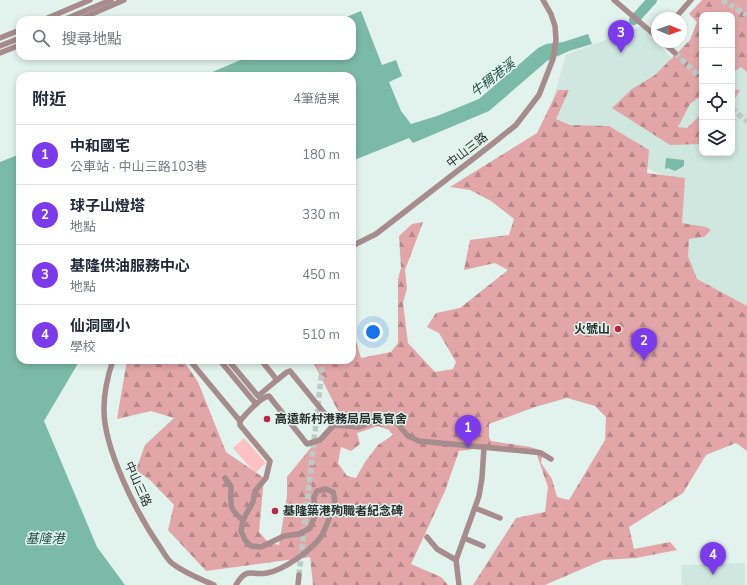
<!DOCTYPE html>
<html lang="zh-TW">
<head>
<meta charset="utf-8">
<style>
  :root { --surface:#fff; --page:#f2f2f3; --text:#1f2937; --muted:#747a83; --line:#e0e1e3; --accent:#7c3aed }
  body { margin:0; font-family:"Nunito Sans","Noto Sans TC",sans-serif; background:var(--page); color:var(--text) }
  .controls { position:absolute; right:12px; top:12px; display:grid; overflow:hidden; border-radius:8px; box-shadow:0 2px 6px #0003 }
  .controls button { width:36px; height:36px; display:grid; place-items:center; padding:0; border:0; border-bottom:1px solid var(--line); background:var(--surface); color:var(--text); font:20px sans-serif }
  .compass { position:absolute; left:651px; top:12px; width:36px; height:36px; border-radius:50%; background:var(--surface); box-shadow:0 2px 6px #0003; rotate:91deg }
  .you { position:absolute; left:373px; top:332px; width:14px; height:14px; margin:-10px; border:3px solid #fff; border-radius:50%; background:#1a73e8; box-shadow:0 0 0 6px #1a73e833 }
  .badge { display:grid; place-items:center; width:26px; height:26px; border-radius:50%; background:var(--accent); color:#fff; font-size:13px; font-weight:700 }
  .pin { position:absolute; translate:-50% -33px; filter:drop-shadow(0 1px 2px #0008) }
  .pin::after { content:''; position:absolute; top:21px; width:14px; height:12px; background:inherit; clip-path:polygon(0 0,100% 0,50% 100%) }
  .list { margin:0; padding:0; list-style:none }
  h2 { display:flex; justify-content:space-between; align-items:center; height:52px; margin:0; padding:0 16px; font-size:17px }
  h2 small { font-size:13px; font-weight:400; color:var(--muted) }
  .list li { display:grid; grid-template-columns:26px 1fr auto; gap:12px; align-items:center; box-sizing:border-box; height:60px; padding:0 16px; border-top:1px solid var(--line) }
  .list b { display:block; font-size:15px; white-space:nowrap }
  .list p { margin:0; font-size:13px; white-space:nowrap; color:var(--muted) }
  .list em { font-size:13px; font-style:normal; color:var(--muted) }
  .icon { flex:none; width:22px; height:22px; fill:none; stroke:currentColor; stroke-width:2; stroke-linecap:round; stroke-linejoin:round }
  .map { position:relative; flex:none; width:747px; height:585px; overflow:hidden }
  .search { position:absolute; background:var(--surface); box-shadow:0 2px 6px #0003; left:16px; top:16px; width:340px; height:44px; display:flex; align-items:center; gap:10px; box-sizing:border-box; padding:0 14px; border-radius:12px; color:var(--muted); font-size:15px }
  .panel { position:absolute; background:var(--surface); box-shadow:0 2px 6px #0003; left:16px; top:72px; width:340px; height:292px; border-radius:12px }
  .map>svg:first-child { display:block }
  .built { fill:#cfe7de }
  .green { fill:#fdc0c3 }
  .forest { fill:url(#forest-firs); fill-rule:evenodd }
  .water { fill:#7bbaa6 }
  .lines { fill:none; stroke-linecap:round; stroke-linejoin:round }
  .river { stroke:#7bbaa6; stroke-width:10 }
  .minor-tunnel { stroke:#bdcbc6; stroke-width:5.5; stroke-dasharray:5.5 3; stroke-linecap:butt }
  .minor { stroke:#a78c8d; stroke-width:5.5 }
  .poi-dot { fill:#b72643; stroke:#e2f2ec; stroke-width:1.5 }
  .labels { text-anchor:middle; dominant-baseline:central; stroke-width:3; stroke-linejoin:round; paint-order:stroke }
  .street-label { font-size:12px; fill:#292f2d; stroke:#e2f2ec }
  .poi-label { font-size:12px; font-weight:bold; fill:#292f2d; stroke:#e2f2ec; text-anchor:start }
  .water-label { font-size:13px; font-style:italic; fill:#205446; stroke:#e2f2ec }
</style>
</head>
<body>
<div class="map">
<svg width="747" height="585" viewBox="0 0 747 585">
  <defs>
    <pattern id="forest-firs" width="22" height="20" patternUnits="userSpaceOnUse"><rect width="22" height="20" fill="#e2a6a9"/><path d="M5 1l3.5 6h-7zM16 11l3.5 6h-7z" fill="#b7888a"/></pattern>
  </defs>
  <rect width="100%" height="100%" fill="#e2f2ec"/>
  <g class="built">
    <polygon points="642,26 669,55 686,78 702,68 702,153 732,153 732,49 747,42 747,316 686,292 678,184 548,116 566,55"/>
    <polygon points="745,563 745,585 682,585 681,565"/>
  </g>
  <polygon class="green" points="244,438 266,463 255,473 233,448"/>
  <g class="forest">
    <polygon points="702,0 747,0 747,72 741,67 732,73 732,15 702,15 702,95 690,104 678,127 687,128 702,113 702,144 670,145 612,108 632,89 655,75 690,40 697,22 689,14"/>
    <polygon points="732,89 740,90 732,104"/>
    <path d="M558 90H569L556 119 570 125 609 126 649 150 647 173 685 178 682 223 706 227 711 230 704 237 689 239 688 256 697 279 747 306V451L736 443 706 455 683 493 629 527 634 549 670 542 677 550 636 558 603 560 545 585H473L516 518 545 512 548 487 537 455 479 448 459 451 445 491 411 564 441 577 448 585H313L310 557 206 571 168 530 174 505 150 480 136 470 145 445 174 418 151 411 117 419 127 360H183L198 382 226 452 264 478 259 532 268 542 279 545 287 496V477L339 413 312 360H352V329L361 358 391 352 398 343V279L401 268 399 236 412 224 423 222 405 270 407 288 403 303 408 343 435 372 453 369 456 362 439 333 427 327 436 313 460 308 508 270 495 263 464 270 470 240 509 235 514 219 491 201 470 190 450 187 537 133ZM567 398 595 406 606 417 605 440 569 500 557 497 552 479 541 463 543 451 530 447 491 441 489 437V424L535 407ZM378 426 389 430 393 435 378 445 365 462 356 478 347 476 338 463 341 447 351 451 360 444 357 433Z"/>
  </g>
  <g class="water">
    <polygon points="361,11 382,65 396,60 402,76 389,82 401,111 411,124 437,116 479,99 538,48 546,44 563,42 588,34 592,44 569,51 547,61 489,111 413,143 409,138 352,161 352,76 203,76 250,56 352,56 352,20 339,20"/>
    <polygon points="20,154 20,360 80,360 44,421 97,547 125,585 0,585 0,162"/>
    <polygon points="666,158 684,160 684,166 675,171 668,168 665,169"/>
  </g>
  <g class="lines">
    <polyline class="river" points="634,20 652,0"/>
    <g class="minor-tunnel">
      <polyline points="722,0 747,15"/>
      <polyline points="675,53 702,79"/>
      <polyline points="732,108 747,122"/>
      <polyline points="299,575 323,360"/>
    </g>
    <g class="minor">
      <polyline points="614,0 657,37"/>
      <polyline points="675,18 691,0"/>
      <polyline points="43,20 90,0"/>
      <polyline points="63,20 111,0"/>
      <polyline points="78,20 124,0"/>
      <polyline points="0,38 20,30"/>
      <polyline points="663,42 675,53"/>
      <polyline points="0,46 20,38"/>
      <polyline points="0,53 20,45"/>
      <polyline points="352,246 376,234 491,145 516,125 539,95 553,59 556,40 555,26 551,14 543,0"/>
      <path d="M113 360C108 375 104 391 104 408 103 448 137 514 160 547 164 553 168 561 173 564 185 573 200 579 214 585"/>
      <polyline points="228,360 258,396 277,380"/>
      <polyline points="191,362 240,421"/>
      <polyline points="222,363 256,404"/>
      <polyline points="334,425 359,427 388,417 393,419 408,436 419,441 535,452 541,453 551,459"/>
      <path d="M225 478 231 486C231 504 228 509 243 520"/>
      <polyline points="475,508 500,518"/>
      <polyline points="427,537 437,549 456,560"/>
      <polyline points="464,538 483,546"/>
      <path d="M236 585C247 566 251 576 267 573 284 570 310 551 320 538 324 533 326 526 328 521 333 511 337 503 333 492L326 489 317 491 314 497 315 516 310 528 299 534 284 536 261 547 251 546 245 540 241 531 243 520 253 502 255 491 266 478 270 461 240 425V421C246 414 261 397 269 396L307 444 320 440 334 425 290 371 287 372 277 380 261 360"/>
      <polyline points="298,585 299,575"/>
      <polyline points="459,585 456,560 479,496 482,478 484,447"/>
    </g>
  </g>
  <g class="poi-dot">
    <circle cx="618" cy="329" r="4"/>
    <circle cx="267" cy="419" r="4"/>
    <circle cx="275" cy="511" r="4"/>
  </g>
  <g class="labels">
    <g class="street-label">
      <text transform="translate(467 150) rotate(-38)">中山三路</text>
      <text transform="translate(138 484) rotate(66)">中山三路</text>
    </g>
    <g class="poi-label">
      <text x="610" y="329" text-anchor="end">火號山</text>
      <text x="275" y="419">高遠新村港務局局長官舍</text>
      <text x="283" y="511">基隆築港殉職者紀念碑</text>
    </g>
    <g class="water-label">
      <text transform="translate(493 78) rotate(-38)">牛稠港溪</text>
      <text x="45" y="539">基隆港</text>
    </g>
  </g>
</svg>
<div class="controls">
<button>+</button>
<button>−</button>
<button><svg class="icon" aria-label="locate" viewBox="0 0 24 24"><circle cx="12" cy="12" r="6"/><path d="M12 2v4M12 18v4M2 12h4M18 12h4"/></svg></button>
<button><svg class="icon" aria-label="layers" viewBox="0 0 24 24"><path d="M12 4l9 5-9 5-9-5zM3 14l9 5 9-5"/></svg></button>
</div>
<svg class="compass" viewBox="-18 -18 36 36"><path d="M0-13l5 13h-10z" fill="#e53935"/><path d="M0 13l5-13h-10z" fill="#747a83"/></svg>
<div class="you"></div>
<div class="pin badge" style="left:468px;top:448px">1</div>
<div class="pin badge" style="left:644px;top:361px">2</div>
<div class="pin badge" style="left:621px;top:53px">3</div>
<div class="pin badge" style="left:713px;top:575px">4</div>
<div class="search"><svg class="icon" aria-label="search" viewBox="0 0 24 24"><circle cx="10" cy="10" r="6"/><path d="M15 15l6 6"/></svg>搜尋地點</div>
<section class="panel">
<h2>附近<small>4筆結果</small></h2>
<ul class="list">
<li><span class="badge">1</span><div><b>中和國宅</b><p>公車站 · 中山三路103巷</p></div><em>180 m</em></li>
<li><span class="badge">2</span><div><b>球子山燈塔</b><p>地點</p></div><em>330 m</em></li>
<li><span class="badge">3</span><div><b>基隆供油服務中心</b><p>地點</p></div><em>450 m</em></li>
<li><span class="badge">4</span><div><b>仙洞國小</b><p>學校</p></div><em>510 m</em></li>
</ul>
</section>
</div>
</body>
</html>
